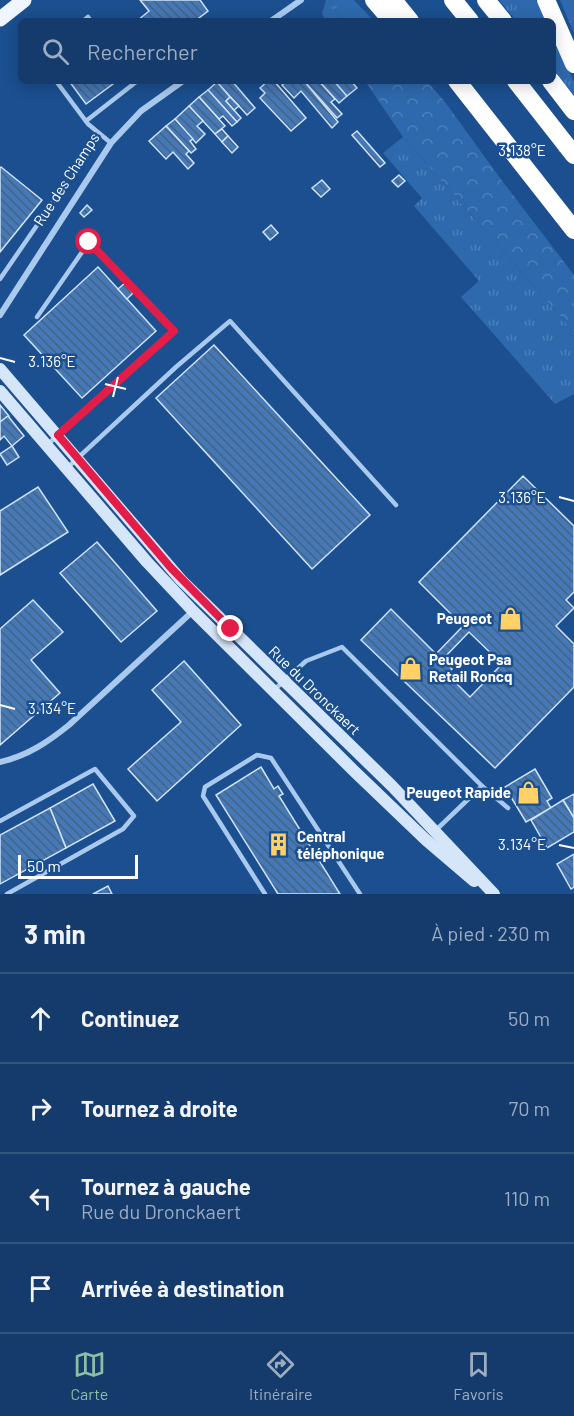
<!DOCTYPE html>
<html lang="fr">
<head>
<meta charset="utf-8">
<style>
  :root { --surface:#143b6b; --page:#1d4271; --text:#f1f3f6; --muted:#9dadc1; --line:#33557e; --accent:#8abfa5 }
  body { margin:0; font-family:Barlow,sans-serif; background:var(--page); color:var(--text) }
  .scale { position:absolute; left:18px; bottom:15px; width:120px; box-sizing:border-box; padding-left:6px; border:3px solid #fff; border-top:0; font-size:16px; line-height:21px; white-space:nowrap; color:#fff; -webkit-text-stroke:4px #1b4f8f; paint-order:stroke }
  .stop { position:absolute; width:18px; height:18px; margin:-14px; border:4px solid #e11d48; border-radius:50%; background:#fff }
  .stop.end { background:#e11d48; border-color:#fff; box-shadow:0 2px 6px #0008 }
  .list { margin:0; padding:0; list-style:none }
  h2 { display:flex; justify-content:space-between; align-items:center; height:78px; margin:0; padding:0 24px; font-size:26px }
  h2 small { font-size:20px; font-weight:400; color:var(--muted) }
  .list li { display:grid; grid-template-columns:39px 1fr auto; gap:18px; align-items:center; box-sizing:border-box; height:90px; padding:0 24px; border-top:2px solid var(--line) }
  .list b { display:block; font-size:22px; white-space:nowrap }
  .list p { margin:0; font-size:20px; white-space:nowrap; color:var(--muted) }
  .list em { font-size:20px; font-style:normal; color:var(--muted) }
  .icon { flex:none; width:33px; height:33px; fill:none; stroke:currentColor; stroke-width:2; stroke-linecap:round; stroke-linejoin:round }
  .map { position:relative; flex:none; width:574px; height:894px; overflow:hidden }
  .search { position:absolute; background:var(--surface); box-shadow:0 3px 15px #0003; left:18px; right:18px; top:18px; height:66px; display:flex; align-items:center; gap:15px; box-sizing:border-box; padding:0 21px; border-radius:9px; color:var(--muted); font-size:22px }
  .sheet { height:438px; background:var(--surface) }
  nav { display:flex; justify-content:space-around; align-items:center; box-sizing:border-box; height:84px; border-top:2px solid var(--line); background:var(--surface); font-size:16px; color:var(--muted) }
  nav a { display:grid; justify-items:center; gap:3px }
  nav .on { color:var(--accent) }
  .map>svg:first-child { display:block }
  .grass { fill:url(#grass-tufts) }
  .forest { fill:url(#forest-crowns) }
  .building { fill:url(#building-back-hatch); stroke:#cfe3fa; stroke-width:1.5; fill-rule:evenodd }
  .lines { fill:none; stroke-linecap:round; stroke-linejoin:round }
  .lane { stroke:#a9c9ee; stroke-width:4.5 }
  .street { stroke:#a9c9ee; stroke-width:6 }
  .secondary { stroke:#d6e6fa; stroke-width:12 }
  .primary { stroke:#f0f6ff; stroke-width:15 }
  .highway { stroke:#fff; stroke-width:18 }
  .route { stroke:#e11d48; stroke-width:8 }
  .ticks { fill:none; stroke:#fff; stroke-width:2 }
  .labels { text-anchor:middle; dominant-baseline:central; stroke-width:5; stroke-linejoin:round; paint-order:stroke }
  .street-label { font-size:15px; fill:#fff; stroke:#1b4f8f }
  .poi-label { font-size:15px; font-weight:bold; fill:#fff; stroke:#1b4f8f; text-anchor:end }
  .ticks-label { font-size:15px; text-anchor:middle; fill:#fff; stroke:#1b4f8f; stroke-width:5; stroke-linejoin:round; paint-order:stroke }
</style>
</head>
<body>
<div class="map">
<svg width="574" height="894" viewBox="0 0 574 894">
  <defs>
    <pattern id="grass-tufts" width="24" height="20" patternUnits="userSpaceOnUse" patternTransform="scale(1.5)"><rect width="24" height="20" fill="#2e69ad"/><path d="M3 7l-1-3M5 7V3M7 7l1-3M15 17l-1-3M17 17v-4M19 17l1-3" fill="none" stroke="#4d80b9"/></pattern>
    <pattern id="forest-crowns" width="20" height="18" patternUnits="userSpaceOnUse" patternTransform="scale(1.5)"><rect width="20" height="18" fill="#2e69ad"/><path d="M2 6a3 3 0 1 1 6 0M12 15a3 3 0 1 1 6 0" fill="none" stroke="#4d80b9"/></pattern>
    <pattern id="building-back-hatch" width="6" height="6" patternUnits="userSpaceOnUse" patternTransform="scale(1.5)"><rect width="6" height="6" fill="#4478b7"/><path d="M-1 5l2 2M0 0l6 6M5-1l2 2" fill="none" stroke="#486282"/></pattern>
  </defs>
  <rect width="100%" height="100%" fill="#1b4f8f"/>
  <g class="grass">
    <polygon points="330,0 354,0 374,21 343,21"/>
    <polygon points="499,0 536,0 546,21 516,21"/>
    <polygon points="560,0 574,0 574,33"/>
    <polygon points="553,36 574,82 574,96 553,69"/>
    <polygon points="403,137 574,332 574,394 555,404 461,297 479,281 414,206 422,198 383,153"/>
  </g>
  <g class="forest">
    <polygon points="326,0 330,0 343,21 326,21 322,14"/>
    <polygon points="365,81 427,81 445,102 500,178 574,275 574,332 403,137"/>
  </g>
  <g class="building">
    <polygon points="140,0 200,0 208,11 195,21 137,21 149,11"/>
    <polygon points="69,81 117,81 86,104"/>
    <polygon points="218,81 232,81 255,108 247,115 217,82"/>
    <polygon points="268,81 274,81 306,118 291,131 260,98 265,93 260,88"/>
    <polygon points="287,81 304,81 338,122 332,128 301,91 294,98 282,85"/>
    <polygon points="304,81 319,81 335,99 331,102 342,114 337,118"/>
    <polygon points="319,81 334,81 347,96 339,103"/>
    <polygon points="334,81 351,81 357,88 347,96"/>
    <polygon points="217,82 230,97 226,101 241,118 237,122 208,90"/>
    <polygon points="208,90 237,122 232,126 223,116 219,119 199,97"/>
    <polygon points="199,97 225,126 215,134 189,106"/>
    <polygon points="230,97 239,106 234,110 226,101"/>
    <polygon points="189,106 203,121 197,126 205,134 196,143 175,119"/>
    <polygon points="175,119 193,139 190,141 196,149 191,153 166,126"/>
    <polygon points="166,126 189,151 186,154 194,163 188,169 173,152 166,159 149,141"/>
    <polygon points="222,129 228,136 222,142 215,134"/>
    <polygon points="357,131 385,163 380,167 352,135"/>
    <polygon points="228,136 238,147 232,153 222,142"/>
    <polygon points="1,167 42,200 0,252 0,168"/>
    <polygon points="399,175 405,181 398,187 392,181"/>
    <polygon points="322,180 330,189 321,197 312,188"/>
    <polygon points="87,205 92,210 84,217 80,213"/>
    <polygon points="271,225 278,233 270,240 263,232"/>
    <polygon points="98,267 156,331 82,398 24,335"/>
    <polygon points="125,283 133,293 127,299 118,289"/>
    <polygon points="214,345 370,515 312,569 156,398"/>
    <polygon points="0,405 9,416 0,422"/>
    <polygon points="8,416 24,436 12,446 4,436 0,440 0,422"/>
    <polygon points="12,446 19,457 7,465 0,454"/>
    <path d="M523 476 574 526V592L566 600 574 608 556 626 574 644V687L495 768 361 640 391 609 436 654 463 626 419 582ZM469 632 502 664 470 697 447 674 452 669 442 660Z"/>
    <polygon points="38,487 68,532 0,575 0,511"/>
    <polygon points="97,542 157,611 121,642 60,573"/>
    <polygon points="33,600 63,632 31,660 60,693 0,745 0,629"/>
    <polygon points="184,661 241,725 157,801 128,769 181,722 152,690"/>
    <polygon points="261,767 274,789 278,786 283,794 279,796 340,894 278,894 216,795"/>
    <polygon points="535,769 552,798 547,801 551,808 526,822 505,787"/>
    <polygon points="93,784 115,821 66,848 50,808"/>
    <polygon points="574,794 574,818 563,800"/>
    <polygon points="563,800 574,818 574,832 547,848 531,820"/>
    <polygon points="50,808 66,848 0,884 0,835"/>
    <polygon points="574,854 574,887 571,889 557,864"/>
    <polygon points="108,886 112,894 93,894"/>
  </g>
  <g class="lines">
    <g class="lane">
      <polyline points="83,21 88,17 91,21"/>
      <polyline points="56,81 88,124 111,143"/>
      <polyline points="86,121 136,82 135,81"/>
      <polyline points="0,279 53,202"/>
      <polyline points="37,317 89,242 174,331 47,445"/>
      <polyline points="67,468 176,367 230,321 396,505"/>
      <polyline points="274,690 306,661 342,647 482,786 436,830"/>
      <polyline points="482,786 508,808"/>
      <polyline points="0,821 95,769 134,816 123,829 7,894"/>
      <polyline points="265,894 203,796 205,787 257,755 271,758 360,894"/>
    </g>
    <g class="street">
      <polyline points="271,21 301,0"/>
      <polyline points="0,315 111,143 141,111 183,81"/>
      <path d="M0 762C27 756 48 742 69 725L193 611"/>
    </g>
    <g class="secondary">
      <polyline points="0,369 181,580 392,786 494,894"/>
      <polyline points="0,391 147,562 193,611 354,771 426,840 474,881"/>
    </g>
    <polyline class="primary" points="0,19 24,0"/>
    <g class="highway">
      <polyline points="374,0 392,21"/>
      <polyline points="393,0 410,21"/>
      <polyline points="453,0 470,21"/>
      <polyline points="486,0 503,21"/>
      <polyline points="546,0 574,64"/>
      <polyline points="457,81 574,230"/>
      <polyline points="516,81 574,155"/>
      <polyline points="551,81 574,111"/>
    </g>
  </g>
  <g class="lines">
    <polyline class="route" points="89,242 174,331 58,435 171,568 231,629"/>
  </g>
  <path class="ticks" d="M559 150 574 154M0 358 15 362M105 384 126 389M113 397 118 377M559 497 574 501M0 705 15 709M559 845 574 848"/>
  <defs>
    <symbol id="shop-bare" viewBox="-9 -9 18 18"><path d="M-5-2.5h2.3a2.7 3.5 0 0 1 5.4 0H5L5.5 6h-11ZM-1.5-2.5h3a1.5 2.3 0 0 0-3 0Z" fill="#ffd166" stroke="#1b4f8f" stroke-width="2.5" paint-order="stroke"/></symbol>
    <symbol id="building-bare" viewBox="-9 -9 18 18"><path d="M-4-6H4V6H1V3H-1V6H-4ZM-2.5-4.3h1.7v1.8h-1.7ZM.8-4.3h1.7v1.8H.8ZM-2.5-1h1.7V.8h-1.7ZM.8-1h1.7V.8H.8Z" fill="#ffd166" stroke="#1b4f8f" stroke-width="2.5" paint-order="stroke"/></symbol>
  </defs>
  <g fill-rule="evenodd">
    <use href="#shop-bare" x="494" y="602" width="33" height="33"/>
    <use href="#shop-bare" x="394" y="652" width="33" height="33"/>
    <use href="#shop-bare" x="512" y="776" width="33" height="33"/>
    <use href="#building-bare" x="262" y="828" width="33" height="33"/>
  </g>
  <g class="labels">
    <g class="street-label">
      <text transform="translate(66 179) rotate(-57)">Rue des Champs</text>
      <text transform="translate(315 690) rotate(44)">Rue du Dronckaert</text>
    </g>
    <g class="poi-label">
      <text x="492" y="618">Peugeot</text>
      <text x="429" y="659" text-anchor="start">Peugeot Psa<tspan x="429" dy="17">Retail Roncq</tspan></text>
      <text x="511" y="792">Peugeot Rapide</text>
      <text x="297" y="836" text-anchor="start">Central<tspan x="297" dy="17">téléphonique</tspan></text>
    </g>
  </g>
  <g class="ticks-label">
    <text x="522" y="156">3.138°E</text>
    <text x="52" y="367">3.136°E</text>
    <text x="522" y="503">3.136°E</text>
    <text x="52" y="714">3.134°E</text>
    <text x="522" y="850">3.134°E</text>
  </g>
</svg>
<div class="scale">50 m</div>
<div class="stop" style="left:89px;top:242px"></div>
<div class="stop end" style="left:231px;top:629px"></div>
<div class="search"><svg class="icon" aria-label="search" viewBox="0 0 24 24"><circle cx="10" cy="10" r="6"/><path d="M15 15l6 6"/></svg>Rechercher</div>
</div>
<section class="sheet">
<h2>3 min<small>À pied · 230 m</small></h2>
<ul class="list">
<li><svg class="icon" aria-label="ahead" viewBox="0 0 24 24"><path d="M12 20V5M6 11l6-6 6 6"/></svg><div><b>Continuez</b></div><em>50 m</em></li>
<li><svg class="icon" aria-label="right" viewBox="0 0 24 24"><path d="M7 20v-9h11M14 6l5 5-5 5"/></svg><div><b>Tournez à droite</b></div><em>70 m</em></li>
<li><svg class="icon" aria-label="left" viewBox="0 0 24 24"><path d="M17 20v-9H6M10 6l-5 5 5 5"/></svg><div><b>Tournez à gauche</b><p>Rue du Dronckaert</p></div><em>110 m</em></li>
<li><svg class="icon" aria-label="arrive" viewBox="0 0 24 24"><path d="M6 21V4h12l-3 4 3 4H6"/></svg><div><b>Arrivée à destination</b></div></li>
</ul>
</section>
<nav>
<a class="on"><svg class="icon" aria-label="map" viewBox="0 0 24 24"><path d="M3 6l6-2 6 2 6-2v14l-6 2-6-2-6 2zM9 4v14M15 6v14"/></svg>Carte</a>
<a><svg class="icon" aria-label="directions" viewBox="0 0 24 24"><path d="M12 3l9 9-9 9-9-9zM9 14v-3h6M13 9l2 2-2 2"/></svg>Itinéraire</a>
<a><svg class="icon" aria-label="saved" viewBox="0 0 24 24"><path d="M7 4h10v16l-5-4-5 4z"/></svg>Favoris</a>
</nav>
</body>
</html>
